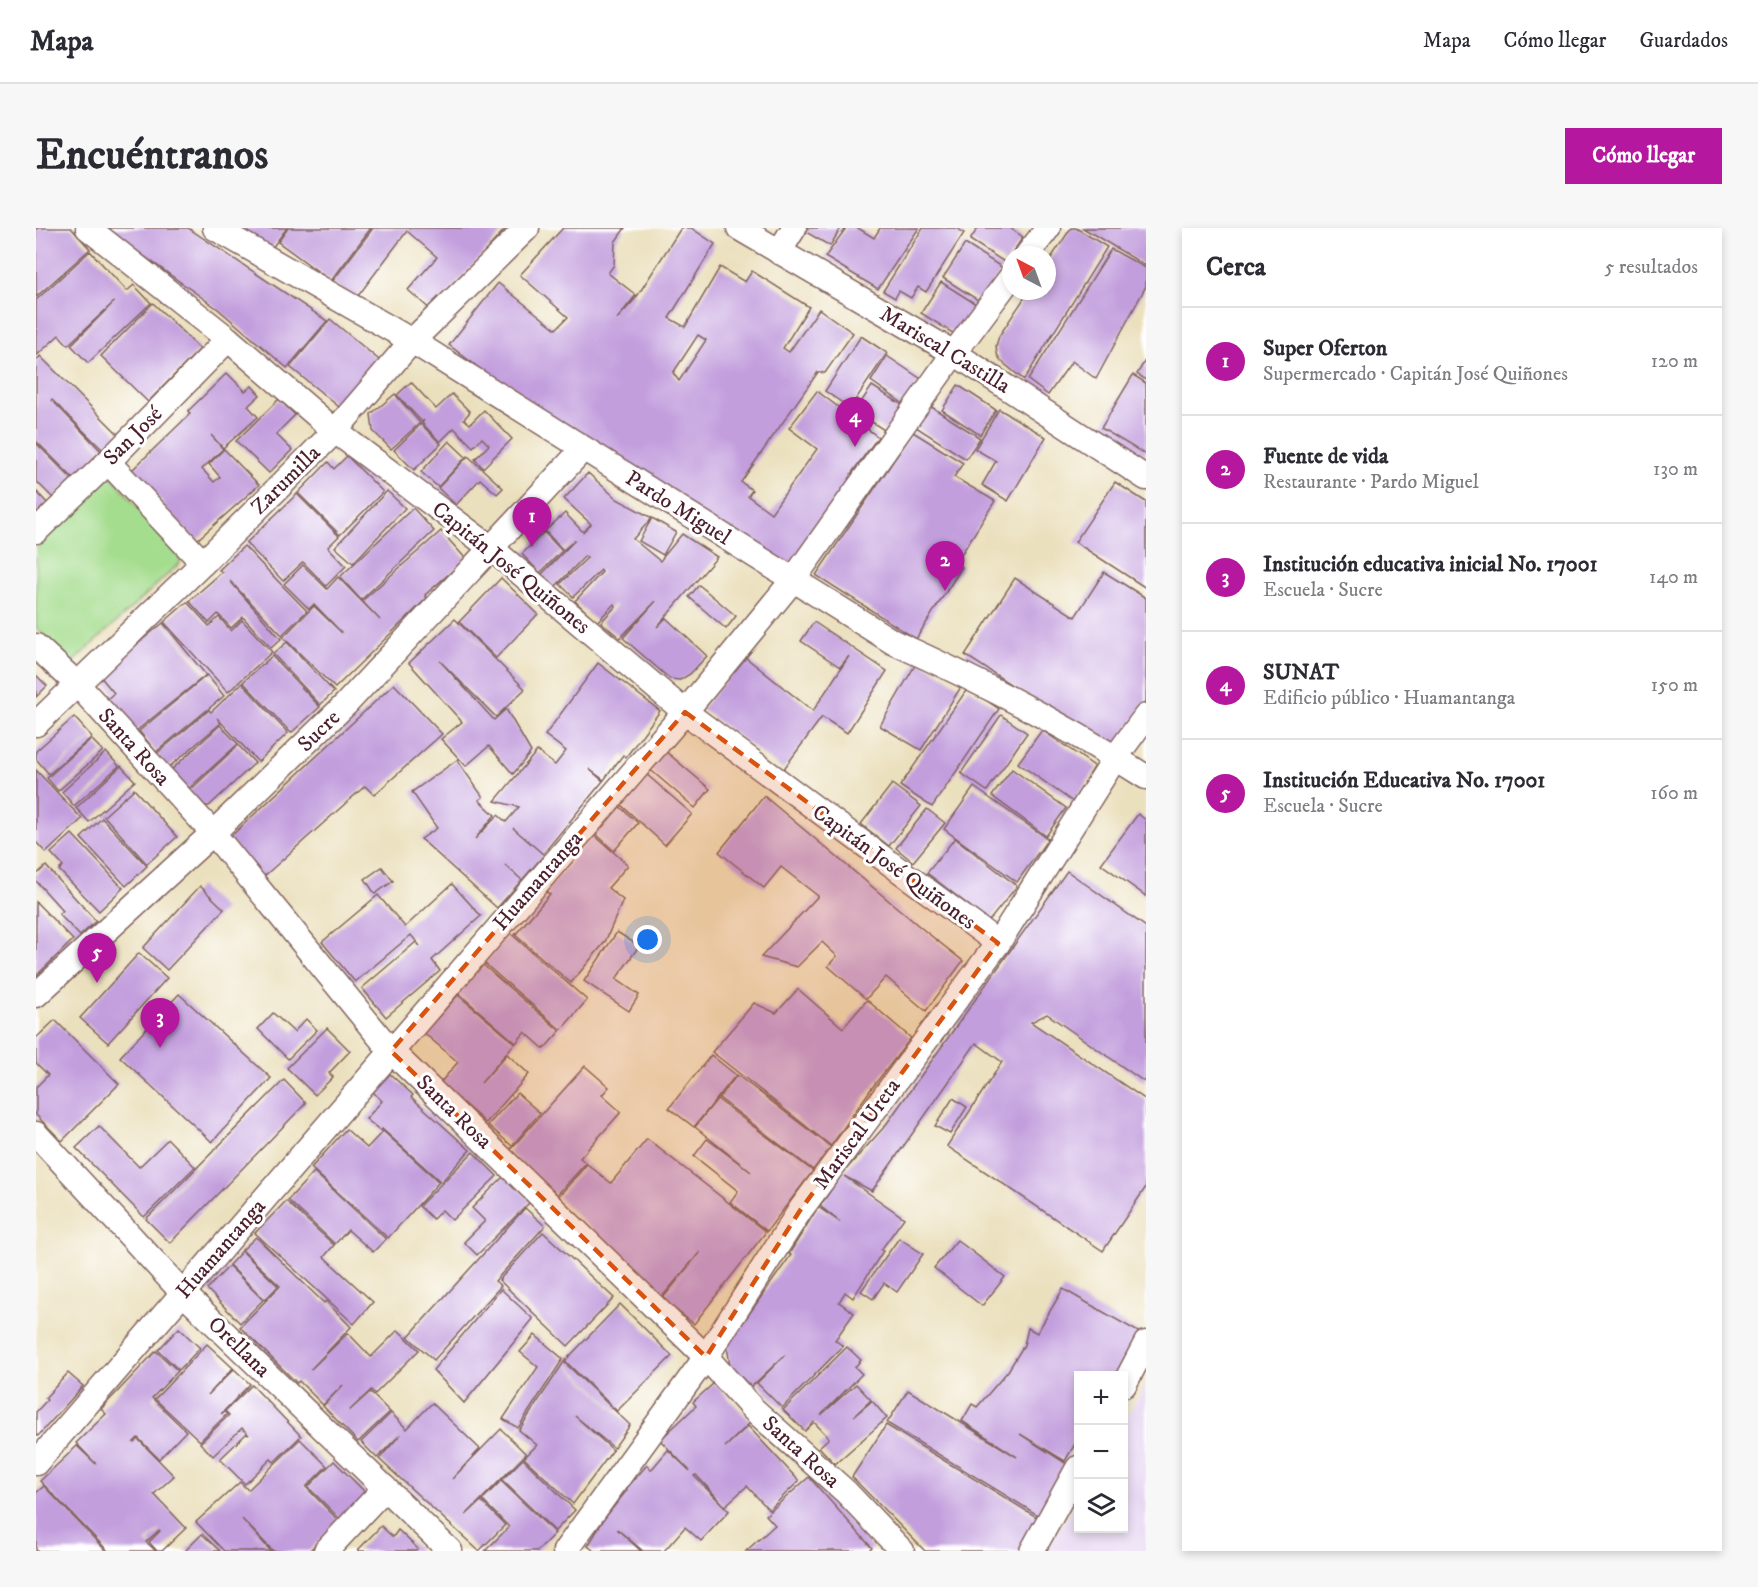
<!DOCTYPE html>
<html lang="es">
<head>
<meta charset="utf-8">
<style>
  :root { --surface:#fff; --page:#f7f7f7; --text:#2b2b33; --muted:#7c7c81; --line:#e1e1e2; --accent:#b5179e }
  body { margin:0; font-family:"IM FELL DW Pica",serif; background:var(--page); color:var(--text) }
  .controls { position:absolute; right:18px; bottom:18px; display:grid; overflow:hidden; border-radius:0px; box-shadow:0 3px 9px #0003 }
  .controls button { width:54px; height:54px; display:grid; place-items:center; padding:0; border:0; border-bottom:2px solid var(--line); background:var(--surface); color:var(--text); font:30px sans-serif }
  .compass { position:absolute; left:966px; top:18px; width:54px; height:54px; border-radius:50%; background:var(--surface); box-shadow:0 3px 9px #0003; rotate:319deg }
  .you { position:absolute; left:612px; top:712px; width:21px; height:21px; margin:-15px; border:4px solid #fff; border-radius:50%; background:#1a73e8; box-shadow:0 0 0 9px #1a73e833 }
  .badge { display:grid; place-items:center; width:39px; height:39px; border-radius:50%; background:var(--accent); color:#fff; font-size:20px; font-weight:700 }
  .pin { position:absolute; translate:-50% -50px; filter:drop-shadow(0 2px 3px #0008) }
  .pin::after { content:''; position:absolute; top:32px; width:21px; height:18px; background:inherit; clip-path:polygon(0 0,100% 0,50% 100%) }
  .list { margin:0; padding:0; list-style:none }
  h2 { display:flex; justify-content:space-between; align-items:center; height:78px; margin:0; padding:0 24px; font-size:26px }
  h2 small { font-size:20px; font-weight:400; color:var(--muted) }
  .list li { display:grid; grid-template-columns:39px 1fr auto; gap:18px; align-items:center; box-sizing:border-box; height:108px; padding:0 24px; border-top:2px solid var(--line) }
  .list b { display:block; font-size:22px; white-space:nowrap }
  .list p { margin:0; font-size:20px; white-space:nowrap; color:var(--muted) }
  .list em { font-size:20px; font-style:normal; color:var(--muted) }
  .icon { flex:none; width:33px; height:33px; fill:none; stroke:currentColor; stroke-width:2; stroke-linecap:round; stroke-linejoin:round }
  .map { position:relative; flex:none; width:1110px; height:1323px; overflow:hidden; border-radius:0px }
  header { display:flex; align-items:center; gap:36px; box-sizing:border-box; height:84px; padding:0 30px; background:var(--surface); border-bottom:2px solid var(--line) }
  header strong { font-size:28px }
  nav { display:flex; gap:33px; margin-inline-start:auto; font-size:21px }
  .intro { display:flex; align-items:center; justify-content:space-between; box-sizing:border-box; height:144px; padding:0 36px }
  h1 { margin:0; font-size:42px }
  .button { padding:15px 27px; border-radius:0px; background:var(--accent); color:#fff; font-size:21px; font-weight:700 }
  main { display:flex; gap:36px; padding:0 36px }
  aside { flex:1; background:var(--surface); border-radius:0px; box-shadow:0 3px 9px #0003 }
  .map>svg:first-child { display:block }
  .built { fill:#e5d3f1 }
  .green { fill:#a5dd8e; stroke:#787e5c; stroke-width:1.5 }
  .building { fill:#c29edd; fill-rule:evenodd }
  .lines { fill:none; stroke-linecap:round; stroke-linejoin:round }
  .minor-casing { stroke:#82635e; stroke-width:27 }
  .minor { stroke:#fff; stroke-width:24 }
  .marked { fill:#d8530f; fill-opacity:0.2; stroke:#d8530f; stroke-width:4.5; stroke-dasharray:12 8; stroke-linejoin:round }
  .labels { text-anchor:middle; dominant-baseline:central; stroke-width:6; stroke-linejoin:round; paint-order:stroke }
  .street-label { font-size:22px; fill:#4a1f2b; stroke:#fff }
</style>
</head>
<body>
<header>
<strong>Mapa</strong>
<nav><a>Mapa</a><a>Cómo llegar</a><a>Guardados</a></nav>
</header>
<div class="intro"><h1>Encuéntranos</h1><a class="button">Cómo llegar</a></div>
<main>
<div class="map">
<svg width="1110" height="1323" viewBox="0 0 1110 1323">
  <rect width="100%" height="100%" fill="#fff"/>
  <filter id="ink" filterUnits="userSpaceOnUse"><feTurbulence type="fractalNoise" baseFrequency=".0167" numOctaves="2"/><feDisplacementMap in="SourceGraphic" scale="12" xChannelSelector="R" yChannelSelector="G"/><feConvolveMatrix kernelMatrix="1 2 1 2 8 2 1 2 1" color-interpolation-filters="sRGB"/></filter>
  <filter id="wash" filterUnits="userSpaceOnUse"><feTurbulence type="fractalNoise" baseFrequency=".008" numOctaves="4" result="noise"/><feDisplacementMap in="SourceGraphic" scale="24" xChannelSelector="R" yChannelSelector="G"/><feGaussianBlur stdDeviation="1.35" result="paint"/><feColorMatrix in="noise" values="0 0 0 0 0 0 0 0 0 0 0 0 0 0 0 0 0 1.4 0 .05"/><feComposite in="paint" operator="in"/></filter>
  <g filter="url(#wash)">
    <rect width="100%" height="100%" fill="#ebe0bd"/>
    <polygon class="built" points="1110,1156 1110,1323 1011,1323 1042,1270 1042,1300 1088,1300 1088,1194"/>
    <polygon class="green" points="75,247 145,331 144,335 36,435 0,400 0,320"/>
    <g id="blocks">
      <g class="building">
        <polygon points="0,0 35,0 54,21 0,69"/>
        <polygon points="72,0 152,0 291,93 251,140 182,81 91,16"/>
        <polygon points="205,0 251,0 233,24"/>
        <polygon points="252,0 335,0 295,53 242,14"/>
        <polygon points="337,0 470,0 396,83 372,62 401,29 371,3 319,72 296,54"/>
        <path d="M527 0H589L579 14 578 37 572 45 600 67 581 91 600 70 645 0H655L679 16 633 90 649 99 684 39 709 54 716 43 773 79 747 120 753 124 783 81 817 105 789 145 782 144 705 254 716 262 712 268 735 285 781 221 753 200 781 163 842 209 815 246 822 252 755 343 481 169 413 117 462 55 520 101 532 89 484 47ZM662 107 670 112 643 153 637 145Z"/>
        <polygon points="763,0 805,0 794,18"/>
        <polygon points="810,0 822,0 838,10 844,0 883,0 842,61 789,29"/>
        <polygon points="887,0 921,0 928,5 890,64 882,59 875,70 863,63 859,70 847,63"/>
        <polygon points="942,0 974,0 987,9 970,35 934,12"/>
        <polygon points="1035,0 1040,0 1071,19 988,152 965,133 961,126 960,118 963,108 993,63 1011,63 1011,36"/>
        <polygon points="1047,0 1108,0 1110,1 1110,38"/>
        <polygon points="929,16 967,40 945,74 907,50"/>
        <polygon points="1075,21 1110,40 1110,58 1060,151 1036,133 1012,167 992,152"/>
        <polygon points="54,23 91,63 98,57 115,75 52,135 35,117 78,74 32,117 23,107 0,128 0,72"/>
        <polygon points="905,54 943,78 923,109 885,85"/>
        <polygon points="117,75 164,121 112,174 65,128"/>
        <polygon points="294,91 348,136 308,183 254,139"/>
        <polygon points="825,108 851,125 814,180 789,163"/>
        <polygon points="4,128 83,207 67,222 15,171 65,223 37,250 0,213 0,133"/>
        <polygon points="851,128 885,151 868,176 835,153"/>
        <polygon points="1110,131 1110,152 1101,146"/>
        <polygon points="191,145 209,163 216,158 224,167 212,178 222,189 187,220 175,207 187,221 166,241 178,254 184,249 173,236 188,221 223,257 160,313 126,277 128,276 96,242 154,186 152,183"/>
        <polygon points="1097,147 1110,155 1110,227 1065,200"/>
        <polygon points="375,154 400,181 416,166 434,184 428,191 434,196 448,182 476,211 447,240 439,231 453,217 446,210 437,219 418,200 404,214 386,195 388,192 386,194 361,167"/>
        <polygon points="922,157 960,182 944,207 906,182"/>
        <polygon points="836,158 868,178 851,204 819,183"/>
        <polygon points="359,166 384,195 355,221 337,203 335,186"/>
        <polygon points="243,171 259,187 240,206 256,222 233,245 200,213"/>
        <polygon points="894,178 944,210 930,231 880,199"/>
        <polygon points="963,181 1010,209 972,273 946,257 960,233 939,221"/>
        <polygon points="385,196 405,216 378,242 358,222"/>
        <polygon points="877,204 927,235 918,249 959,273 921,333 926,339 880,411 780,347"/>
        <polygon points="413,213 430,229 402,259 385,244"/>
        <polygon points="0,215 36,251 17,270 0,253"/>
        <polygon points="311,228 347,264 304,307 262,265 292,234 298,241"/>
        <polygon points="432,228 467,260 461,266 444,251 420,277 402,260"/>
        <polygon points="552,245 581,271 616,290 640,304 627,327 603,313 616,290 597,311 624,333 646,306 681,329 621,399 630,390 671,428 654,446 644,452 634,451 587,410 620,373 584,410 565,394 580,378 578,376 561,394 539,373 566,344 565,342 537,369 524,356 551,330 549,328 518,360 505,347 539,312 527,322 509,303 529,285 547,304 555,296 528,271"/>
        <polygon points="1079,254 1110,274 1110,360 1039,314"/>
        <polygon points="0,263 12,276 0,286"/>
        <polygon points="351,263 369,280 317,335 299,319"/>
        <polygon points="261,266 303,308 292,319 310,338 290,358 267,334 247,353 210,315"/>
        <polygon points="377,280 398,303 325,372 304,349"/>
        <polygon points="405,303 430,331 389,367 391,370 299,460 247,409 278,378 306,405 278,376 273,381 248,356 267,337 291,361 302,349 344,392 326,373"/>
        <polygon points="508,304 526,323 504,345 486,326"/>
        <polygon points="208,318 271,383 246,407 194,353 245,411 235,420 207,389 195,400 182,386 173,395 153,373 186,344 183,342"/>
        <polygon points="1068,344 1110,370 1110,473 1078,523 929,427 979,350 1039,389"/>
        <polygon points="465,350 502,386 460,430 423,394"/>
        <polygon points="663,357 700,388 690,401 653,369"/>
        <polygon points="151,374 173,398 183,389 195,403 206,392 236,424 192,464 128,394"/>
        <polygon points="419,391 489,461 460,489 404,433 458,492 470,481 495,524 477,546 453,518 430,538 405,511 426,494 373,435"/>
        <polygon points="778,394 851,443 811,505 786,489 747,542 666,481 709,429 777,483 813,428 804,439 765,413"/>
        <polygon points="127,395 170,447 95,507 68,474 78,465 63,447"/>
        <polygon points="251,414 298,464 284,477 237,426"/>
        <polygon points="236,428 284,479 255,505 207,454"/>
        <polygon points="882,432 925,459 885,522 844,498"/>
        <polygon points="562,435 624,483 590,529 587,527 568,552 553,541 567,553 507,626 477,600 508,627 486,652 469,637 486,652 461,680 385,611 401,600 376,564 421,532 447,569 443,572 459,587 439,611 462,587 470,594 483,579 459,573 501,523 519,537 530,523 509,507"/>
        <polygon points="0,447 11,458 0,469"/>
        <polygon points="171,447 188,468 120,524 103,503"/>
        <polygon points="206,455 252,505 222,534 181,490 185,495 132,540 120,526 173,482 175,484"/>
        <polygon points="358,456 406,506 338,567 329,558 226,650 192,611"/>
        <polygon points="932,460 963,481 896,579 864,558"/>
        <polygon points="965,487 991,505 951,563 925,545"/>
        <polygon points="38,489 56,509 13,546 0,531 0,523"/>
        <polygon points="184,497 202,516 150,563 133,544"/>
        <polygon points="1006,502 1061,540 1037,574 982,535"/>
        <polygon points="55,511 67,523 22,563 11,550"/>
        <polygon points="202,517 219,535 173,578 163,577 151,565"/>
        <polygon points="627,521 674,561 659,580 611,539"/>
        <polygon points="70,524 83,538 38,578 26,564"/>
        <polygon points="85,538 99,553 53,594 40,580"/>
        <polygon points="976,541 1030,580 1010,608 956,568"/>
        <polygon points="0,542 46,591 10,625 0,614"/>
        <polygon points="609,545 656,586 629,617 583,575"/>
        <polygon points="856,556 885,578 853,618 825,596"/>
        <polygon points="938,559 1012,611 981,654 908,601"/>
        <polygon points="98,561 141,609 111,636 68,588"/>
        <polygon points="728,568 889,703 927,733 890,783 850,749 830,771 792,738 801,728 786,714 761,739 725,729 782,668 745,639 728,660 683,624"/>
        <polygon points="583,578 602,595 578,623 559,605"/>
        <polygon points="891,581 909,595 877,634 860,620"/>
        <polygon points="1102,586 1110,592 1110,668 1065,636"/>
        <polygon points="66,590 111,638 90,658 45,610"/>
        <polygon points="36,606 87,660 63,683 23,642 27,638 15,625"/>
        <polygon points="557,606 592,637 572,660 587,672 569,714 535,755 479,707 514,666 510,664"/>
        <polygon points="919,610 981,658 953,693 891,645"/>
        <polygon points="10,638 60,693 44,708 23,686 27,683 0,653 0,647"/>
        <polygon points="346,639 357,653 339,666 329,651"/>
        <polygon points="1031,643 1110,699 1110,855 1011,786 995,794 1110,872 1110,959 1067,1023 911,918 966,834 940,815 836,963 808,948 868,990 845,1022 847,1023 817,1070 809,1064 803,1074 818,1085 799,1112 807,1118 746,1180 721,1155 749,1127 715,1159 694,1138 691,1117 755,1027 753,1026 782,979 804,994 784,978 806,946 849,898"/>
        <polygon points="416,656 445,688 396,732 404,743 350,789 326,760 380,714 384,718 375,707 319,754 286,714 342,667 369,699"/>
        <polygon points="164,658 188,681 131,742 107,720"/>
        <polygon points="0,674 37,712 1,747 0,746"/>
        <polygon points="581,704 603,718 580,751 603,767 593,783 548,753"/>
        <polygon points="474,705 551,772 525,802 448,735"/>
        <polygon points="103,725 131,750 72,815 44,790"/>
        <polygon points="447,737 524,803 508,821 489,804 480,815 422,765"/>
        <polygon points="762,761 807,800 831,772 875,810 835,861 795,918 676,824 718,775 740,785"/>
        <polygon points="143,766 235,850 176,914 84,829"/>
        <polygon points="422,767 479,815 445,855 471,826 493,846 450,895 404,855 422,834 388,805"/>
        <polygon points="237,785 258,804 270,791 281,802 252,831 222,801"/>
        <polygon points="19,792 83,856 26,913 0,887 0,859 12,847 0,835 0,810"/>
        <polygon points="291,800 314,823 293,845 297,849 279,867 251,840"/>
        <polygon points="675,827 700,847 658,899 633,880"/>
        <polygon points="549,838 573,859 566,867 585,884 544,930 550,935 520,968 472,924"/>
        <polygon points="354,846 377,867 375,869 434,922 405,954 346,901 345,903 330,891 346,873 337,864"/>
        <polygon points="701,847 795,919 777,942 683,870"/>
        <polygon points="248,852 270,875 134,1015 110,991"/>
        <polygon points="481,865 504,885 476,918 452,897"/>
        <polygon points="917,870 931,879 914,906 899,898"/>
        <polygon points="681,871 777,943 731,1003 694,974 702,963 658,928 671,911 715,944 659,899"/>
        <polygon points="63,898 103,939 132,911 159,939 108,989 40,920"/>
        <polygon points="310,901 331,920 347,903 403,954 352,1010 275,940"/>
        <polygon points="611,911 730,1004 658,1096 626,1071 664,1024 625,1070 522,969 551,936 575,955"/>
        <polygon points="437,924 461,948 416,992 406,982 397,991 383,978"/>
        <polygon points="278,944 350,1011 337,1024 312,1002 299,1016 252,972"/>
        <polygon points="469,947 495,973 441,1027 428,1014 449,993 436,980"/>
        <polygon points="250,973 298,1017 288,1029 337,1074 318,1096 219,1005"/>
        <polygon points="489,980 509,998 459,1053 465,1058 398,1132 372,1109"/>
        <polygon points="507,1004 578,1070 532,1118 463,1052"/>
        <polygon points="220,1009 288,1075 290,1073 315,1099 274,1142 312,1105 335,1129 362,1102 383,1122 339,1166 335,1162 313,1183 334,1164 354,1184 322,1214 287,1178 307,1157 287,1177 263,1153 261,1155 204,1099 244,1058 206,1022"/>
        <polygon points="863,1010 887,1026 861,1064 848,1055 837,1071 825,1063"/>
        <polygon points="921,1012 969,1049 946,1078 898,1040"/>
        <polygon points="206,1023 242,1058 229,1072 193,1037"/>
        <polygon points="193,1038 227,1072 204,1095 171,1061"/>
        <polygon points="465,1061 497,1091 428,1175 397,1142"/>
        <polygon points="1027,1061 1106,1106 1081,1148 1042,1148 1042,1211 1029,1233 984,1206 1034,1238 1005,1289 851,1195 872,1162 981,1229 926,1193 936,1176 941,1179 972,1143 988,1117 992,1100 1001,1105"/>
        <polygon points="584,1076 636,1128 581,1183 529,1133"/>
        <polygon points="143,1100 164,1120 143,1142 122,1122"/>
        <polygon points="499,1107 527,1131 482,1200 467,1191 502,1139 484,1124"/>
        <polygon points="171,1116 197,1140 172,1167 198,1141 214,1156 185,1186 188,1184 191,1186 164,1213 119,1171"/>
        <polygon points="811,1119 825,1132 819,1139 826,1146 785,1187 820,1156 835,1172 818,1188 836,1173 851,1190 799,1236 783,1219 793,1210 778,1194 769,1203 747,1182"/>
        <polygon points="120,1123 142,1143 116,1170 150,1203 123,1231 102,1210 97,1215 102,1211 138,1248 118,1266 150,1300 126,1323 121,1323 113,1314 124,1303 123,1302 110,1314 120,1323 72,1323 4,1253 41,1218 60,1236 40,1215 70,1186 65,1181"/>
        <polygon points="528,1134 594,1197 578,1220 539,1188 577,1222 537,1276 488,1230 501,1217 483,1202"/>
        <polygon points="32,1145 47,1158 2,1208 0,1206 0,1184 11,1172 9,1170"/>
        <polygon points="678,1155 715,1194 689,1219 712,1198 763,1253 733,1282 711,1258 689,1278 660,1247 658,1248 693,1283 665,1313 649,1299 628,1323 607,1323 581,1301 605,1323 558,1323 552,1318 568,1291 591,1262 590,1261 611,1237 615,1242 632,1222 654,1243 624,1212 660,1178 657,1174"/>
        <polygon points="216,1157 265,1208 238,1234 235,1231 209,1256 184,1231 210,1206 213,1207 206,1200 177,1228 164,1215 193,1187 189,1183"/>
        <polygon points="396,1175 444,1221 416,1251 465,1201 490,1226 430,1287 445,1273 469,1297 443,1323 343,1231 365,1206 341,1230 325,1214 355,1185 371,1201"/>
        <polygon points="850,1197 1004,1291 985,1323 889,1323 816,1249"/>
        <polygon points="264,1211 291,1238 270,1259 303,1293 273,1323 237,1323 206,1291 235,1323 188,1323 160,1294 204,1254 212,1262"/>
        <polygon points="487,1231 539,1282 519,1303 466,1252"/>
        <polygon points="298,1233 332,1267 306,1293 272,1259"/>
        <polygon points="773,1249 836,1320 833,1323 710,1323 739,1297 730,1287"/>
        <polygon points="465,1253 519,1305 501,1323 449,1323 473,1299 446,1272"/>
        <polygon points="8,1258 70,1323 0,1323 0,1265"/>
        <polygon points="345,1298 357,1309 362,1302 382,1321 380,1323 324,1323 322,1322"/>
        <polygon points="166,1306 184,1323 149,1323"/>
      </g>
    </g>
  </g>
  <g filter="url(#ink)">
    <use href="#blocks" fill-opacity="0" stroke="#82635e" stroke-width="1.5"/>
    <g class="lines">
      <defs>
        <g id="minor">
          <polyline points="52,0 192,111 299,203 455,320 649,484 962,715"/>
          <path d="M179 0 376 113 857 414C944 453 1030 498 1110 549"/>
          <polyline points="703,0 918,125 1110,250"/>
          <polyline points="743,24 758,0"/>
          <polyline points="991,27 1012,0"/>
          <polyline points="72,234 167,335"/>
          <polyline points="0,303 72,234 192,111"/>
          <polyline points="0,418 41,456 177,605 355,823 670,1129 717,1181 810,1264 866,1323"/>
          <polyline points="0,496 167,335 299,203 376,113 491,0"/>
          <polyline points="0,767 177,605 310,476 547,221"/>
          <polyline points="0,906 147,1065 414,1323"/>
          <polyline points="1088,1157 1110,1115"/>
          <polyline points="0,1235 649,484 757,352 918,125 975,49"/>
          <polyline points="290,1323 349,1260"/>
          <polyline points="529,1323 670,1129 765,981 962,715 1079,530 1110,488"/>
          <polyline points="996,1323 1042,1240"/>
        </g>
      </defs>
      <use href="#minor" class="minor-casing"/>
      <use href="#minor" class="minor"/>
    </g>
  </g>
  <path class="marked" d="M649 484 962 715 765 981 670 1129 355 823Z"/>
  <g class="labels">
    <g class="street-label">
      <text transform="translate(909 122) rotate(31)">Mariscal Castilla</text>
      <text transform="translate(97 208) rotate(-45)">San José</text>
      <text transform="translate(250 252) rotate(-45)">Zarumilla</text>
      <text transform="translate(642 280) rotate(32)">Pardo Miguel</text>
      <text transform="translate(475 340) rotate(39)">Capitán José Quiñones</text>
      <text transform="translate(283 503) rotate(-44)">Sucre</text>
      <text transform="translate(98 519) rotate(48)">Santa Rosa</text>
      <text transform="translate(858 639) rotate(36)">Capitán José Quiñones</text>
      <text transform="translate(502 653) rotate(-49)">Huamantanga</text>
      <text transform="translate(418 884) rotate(44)">Santa Rosa</text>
      <text transform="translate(821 906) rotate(-54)">Mariscal Ureta</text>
      <text transform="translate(185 1021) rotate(-49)">Huamantanga</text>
      <text transform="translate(203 1119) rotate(44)">Orellana</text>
      <text transform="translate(765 1224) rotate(42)">Santa Rosa</text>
    </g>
  </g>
</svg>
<div class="controls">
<button>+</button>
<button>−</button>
<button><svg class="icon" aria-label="layers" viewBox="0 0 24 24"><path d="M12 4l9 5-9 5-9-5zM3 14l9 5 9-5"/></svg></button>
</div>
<svg class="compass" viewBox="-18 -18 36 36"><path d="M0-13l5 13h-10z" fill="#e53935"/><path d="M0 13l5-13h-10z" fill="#7c7c81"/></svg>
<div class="you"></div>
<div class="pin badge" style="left:496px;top:319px">1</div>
<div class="pin badge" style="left:909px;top:363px">2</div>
<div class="pin badge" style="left:124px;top:820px">3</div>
<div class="pin badge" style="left:819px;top:219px">4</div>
<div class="pin badge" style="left:61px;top:755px">5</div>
</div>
<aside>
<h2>Cerca<small>5 resultados</small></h2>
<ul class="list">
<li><span class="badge">1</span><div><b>Super Oferton</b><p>Supermercado · Capitán José Quiñones</p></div><em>120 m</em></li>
<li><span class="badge">2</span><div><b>Fuente de vida</b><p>Restaurante · Pardo Miguel</p></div><em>130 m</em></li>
<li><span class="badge">3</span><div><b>Institución educativa inicial No. 17001</b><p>Escuela · Sucre</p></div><em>140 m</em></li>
<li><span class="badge">4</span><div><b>SUNAT</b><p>Edificio público · Huamantanga</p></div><em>150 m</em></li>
<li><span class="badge">5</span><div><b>Institución Educativa No. 17001</b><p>Escuela · Sucre</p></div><em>160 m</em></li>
</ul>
</aside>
</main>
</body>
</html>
